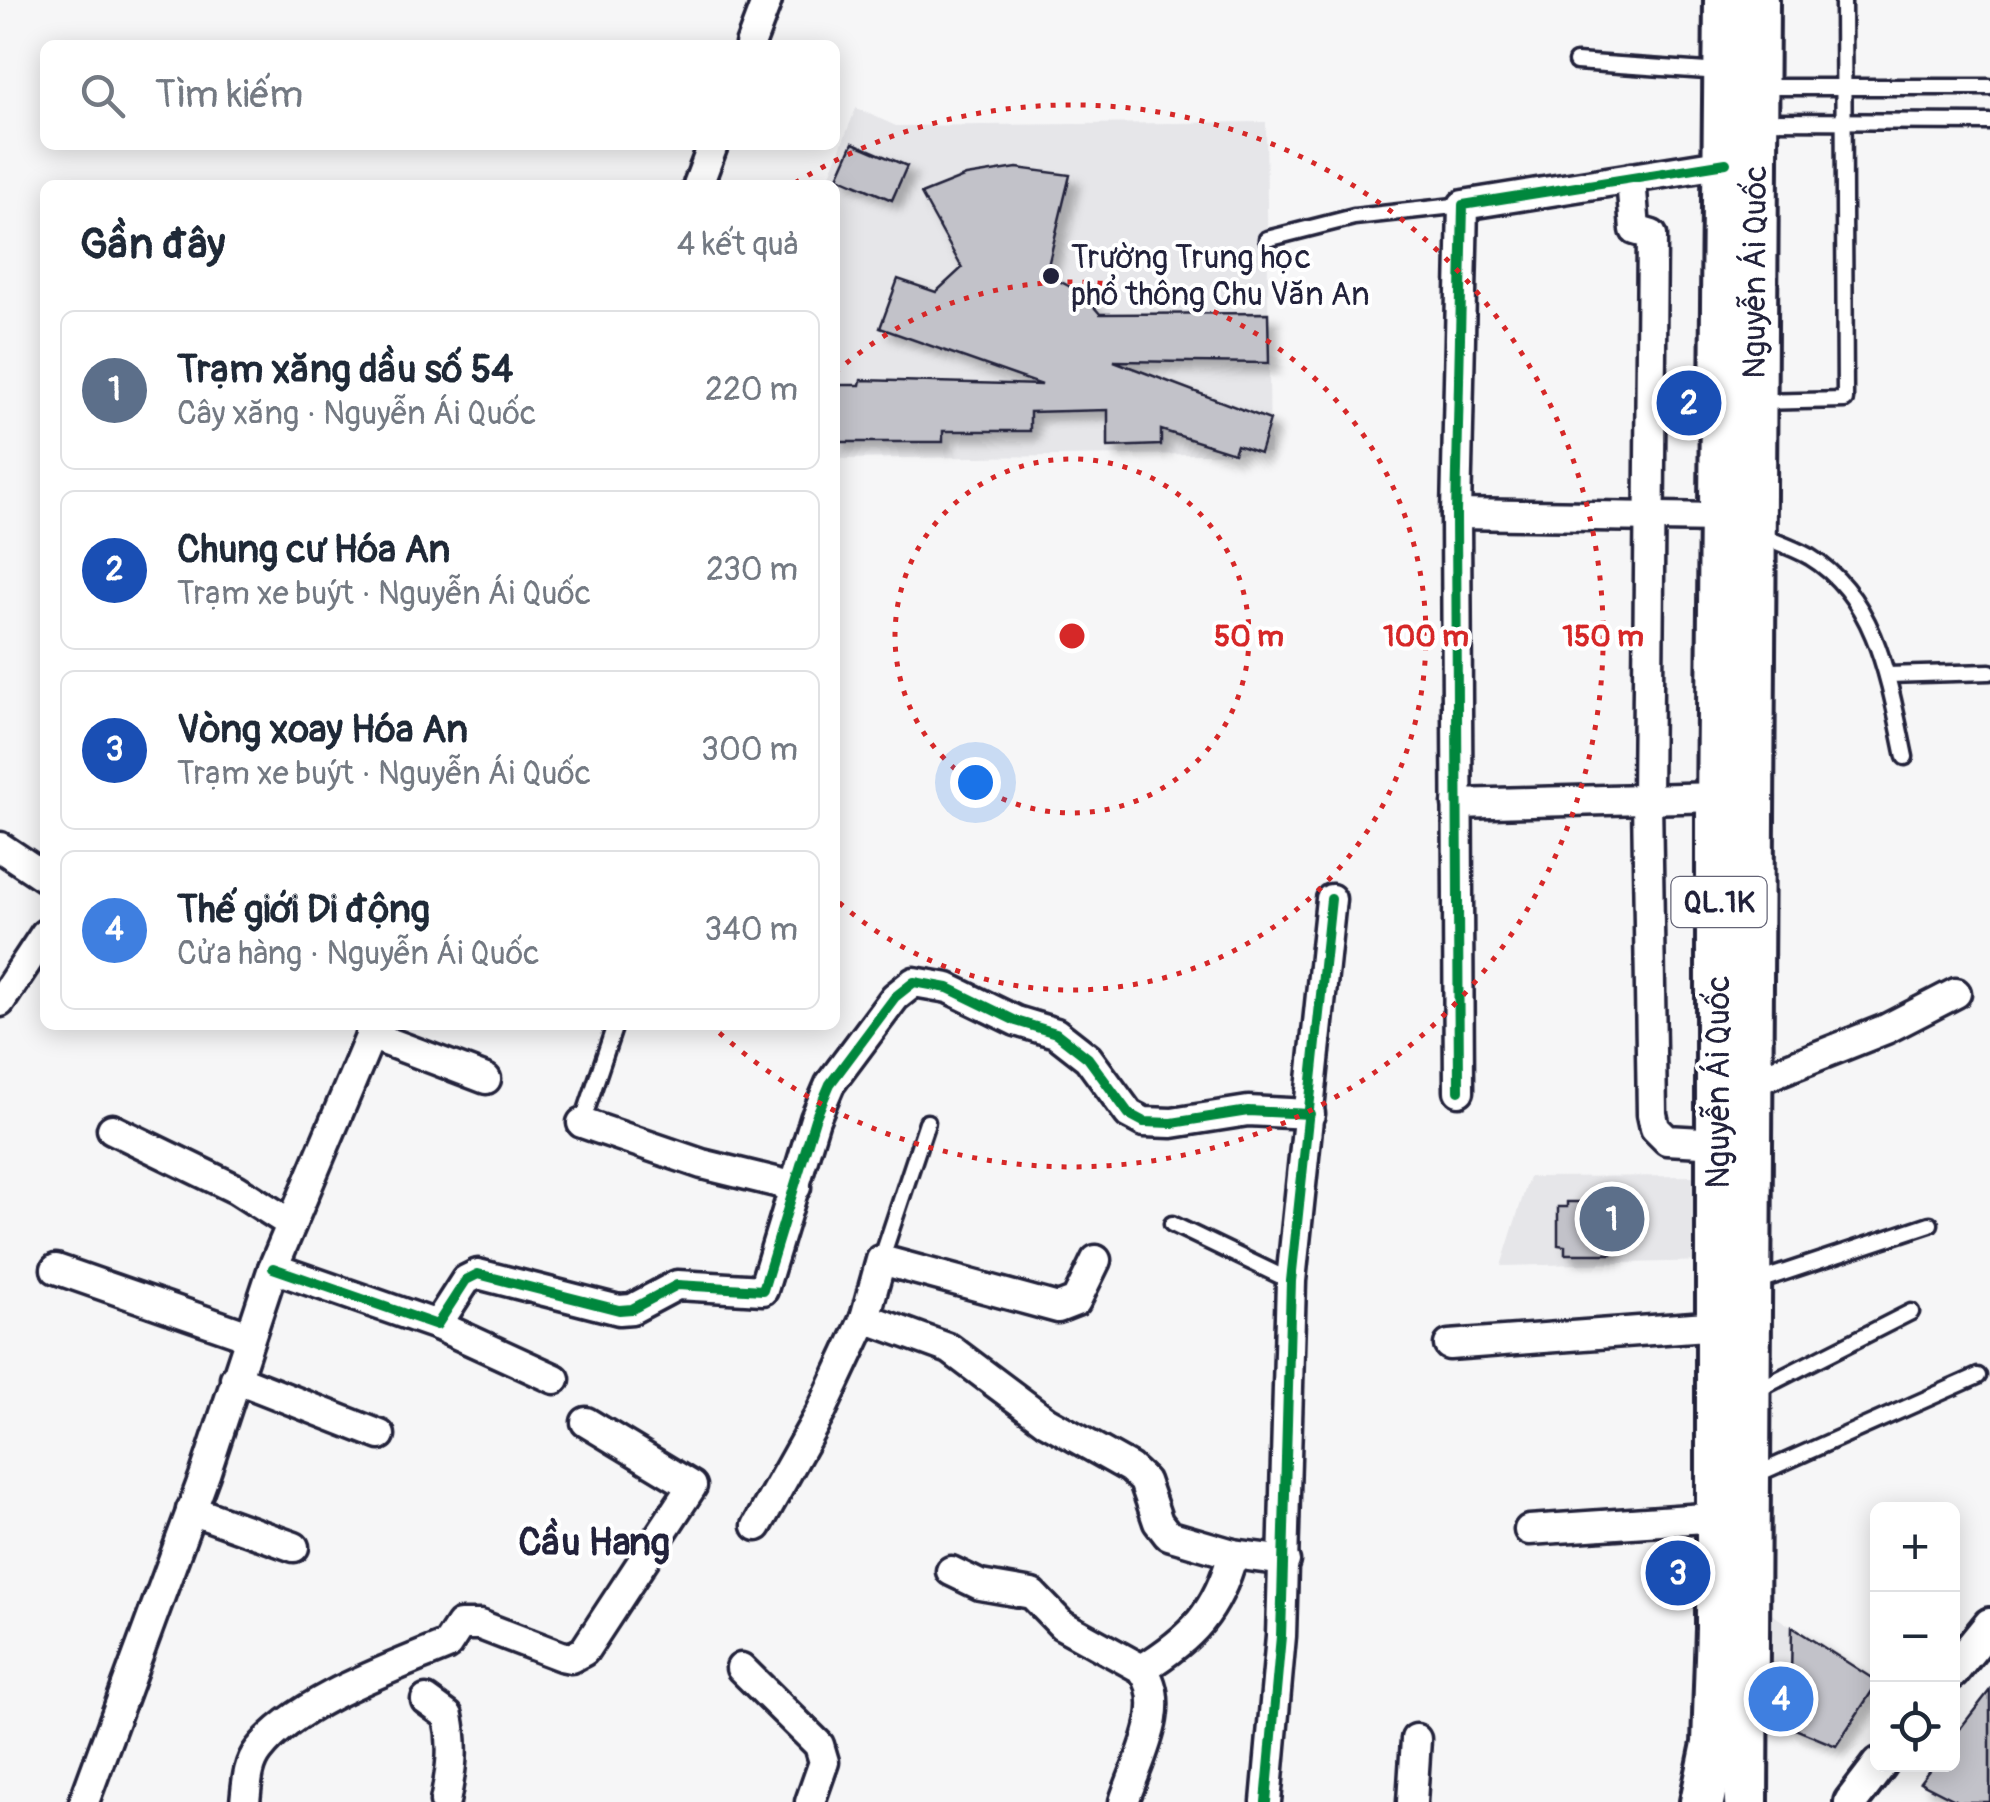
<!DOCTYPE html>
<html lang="vi">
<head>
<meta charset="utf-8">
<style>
  :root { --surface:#fff; --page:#f2f2f3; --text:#1f2937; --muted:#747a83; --line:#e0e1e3; --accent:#2563eb }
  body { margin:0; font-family:Pangolin,sans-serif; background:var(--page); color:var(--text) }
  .controls { position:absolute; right:30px; bottom:30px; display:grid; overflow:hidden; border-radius:15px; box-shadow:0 5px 25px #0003 }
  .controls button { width:90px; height:90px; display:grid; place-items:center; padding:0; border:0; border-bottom:2px solid var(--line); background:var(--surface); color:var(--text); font:50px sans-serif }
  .you { position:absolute; left:975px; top:782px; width:35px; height:35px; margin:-25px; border:8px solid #fff; border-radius:50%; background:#1a73e8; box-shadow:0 0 0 15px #1a73e833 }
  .badge { display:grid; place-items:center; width:65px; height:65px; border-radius:50%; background:var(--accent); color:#fff; font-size:32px; font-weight:700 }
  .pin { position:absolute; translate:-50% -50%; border:5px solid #fff; box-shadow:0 2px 10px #0006 }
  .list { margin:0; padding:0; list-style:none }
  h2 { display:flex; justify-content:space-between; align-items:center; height:130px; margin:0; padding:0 40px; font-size:42px }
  h2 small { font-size:32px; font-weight:400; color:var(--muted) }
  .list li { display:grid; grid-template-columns:65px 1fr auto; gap:30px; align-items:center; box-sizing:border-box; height:160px; margin:0 20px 20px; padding:0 20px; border:2px solid var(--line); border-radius:15px }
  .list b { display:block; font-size:38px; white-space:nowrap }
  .list p { margin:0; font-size:32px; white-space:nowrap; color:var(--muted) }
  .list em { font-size:32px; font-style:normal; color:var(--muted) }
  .icon { flex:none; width:55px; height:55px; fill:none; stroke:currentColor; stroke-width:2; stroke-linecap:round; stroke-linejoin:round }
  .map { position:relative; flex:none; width:1990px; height:1802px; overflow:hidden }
  .search { position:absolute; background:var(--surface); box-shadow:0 5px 25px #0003; left:40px; top:40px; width:800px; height:110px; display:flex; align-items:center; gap:25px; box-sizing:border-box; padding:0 35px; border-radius:15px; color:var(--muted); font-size:38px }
  .panel { position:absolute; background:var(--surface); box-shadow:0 5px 25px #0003; left:40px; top:180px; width:800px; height:850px; border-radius:15px }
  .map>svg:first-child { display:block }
  .built { fill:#e6e6e9 }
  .building { fill:#c2c2c9; stroke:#22223b; stroke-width:2.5; filter:url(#shadow) }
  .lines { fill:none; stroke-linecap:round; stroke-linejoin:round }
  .service-casing { stroke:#22223b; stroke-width:21 }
  .minor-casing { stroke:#22223b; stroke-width:35 }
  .tertiary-casing { stroke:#22223b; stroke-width:40 }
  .primary-casing { stroke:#22223b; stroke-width:50 }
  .service { stroke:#fff; stroke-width:14 }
  .minor { stroke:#fff; stroke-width:28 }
  .tertiary { stroke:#fff; stroke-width:32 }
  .primary { stroke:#fff; stroke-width:42 }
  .cycleway-casing { stroke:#fff; stroke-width:16 }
  .cycleway { stroke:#00873e; stroke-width:10 }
  .ring { fill:none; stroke:#d62828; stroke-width:5; stroke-dasharray:5 10 }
  .poi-dot { fill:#22223b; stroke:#fff; stroke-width:4 }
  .labels { text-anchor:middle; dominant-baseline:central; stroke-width:8; stroke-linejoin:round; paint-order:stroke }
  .shield { fill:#fff; stroke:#646476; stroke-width:2.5 }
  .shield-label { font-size:30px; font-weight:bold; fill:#22223b }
  .poi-label { font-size:32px; fill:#22223b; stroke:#fff; text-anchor:start }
  .street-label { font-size:32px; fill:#22223b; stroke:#fff }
  .quarter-label { font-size:38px; font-weight:bold; fill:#22223b; stroke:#fff }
  .centre { fill:#d62828; stroke:#fff; stroke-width:5 }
  .ring-label { font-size:30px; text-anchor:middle; font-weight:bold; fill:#d62828; stroke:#fff; stroke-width:8; stroke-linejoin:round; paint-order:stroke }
</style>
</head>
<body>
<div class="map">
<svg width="1990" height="1802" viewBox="0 0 1990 1802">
  <defs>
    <filter id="shadow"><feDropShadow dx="9" dy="9" stdDeviation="5" flood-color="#0004"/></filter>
  </defs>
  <rect width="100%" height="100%" fill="#f6f6f7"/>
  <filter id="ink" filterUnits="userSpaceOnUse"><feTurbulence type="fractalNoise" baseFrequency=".01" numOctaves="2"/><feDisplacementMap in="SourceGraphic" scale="20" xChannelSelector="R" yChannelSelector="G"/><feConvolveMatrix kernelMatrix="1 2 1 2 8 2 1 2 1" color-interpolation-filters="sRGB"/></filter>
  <g filter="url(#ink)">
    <g class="built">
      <polygon points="856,108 896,126 1266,122 1270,453 835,459 835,185 826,185"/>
      <polygon points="1708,1176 1709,1261 1501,1266 1529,1177"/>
      <polygon points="1764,1609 1877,1682 1836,1746 1762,1716"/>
    </g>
    <g class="building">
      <polygon points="853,143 907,166 892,200 838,177"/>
      <polygon points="1017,168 1070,175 1046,274 1082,293 1100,314 1268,313 1269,363 1114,361 1270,420 1260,453 1237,445 1234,453 1161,430 1161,445 1108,447 1108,410 1030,412 1030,431 943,431 943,442 835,442 835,385 860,385 861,380 1042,385 880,328 898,279 936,292 962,268 921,194 966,176"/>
      <polygon points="1567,1202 1612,1202 1612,1254 1565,1254 1565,1246 1558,1245 1558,1207 1567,1207"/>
      <polygon points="1792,1627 1878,1682 1836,1746 1790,1727"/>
      <polygon points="1990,1690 1990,1802 1959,1802 1920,1782 1934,1764 1952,1764 1952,1739"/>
    </g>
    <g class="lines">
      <defs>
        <g id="service">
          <polyline points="1576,62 1721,72"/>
          <polyline points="1761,87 1990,87"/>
          <polyline points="1762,121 1990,122"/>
          <polyline points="1267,239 1354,217 1463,205"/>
          <polyline points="1761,402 1845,400 1843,0"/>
          <path d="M1759 535C1776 542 1794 548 1810 557 1878 598 1890 687 1905 757"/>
          <polyline points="1887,675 1990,672"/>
          <polyline points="582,1123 615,1025"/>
          <polyline points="1172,1224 1291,1281"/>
          <polyline points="881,1260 927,1122"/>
          <polyline points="1755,1282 1930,1224"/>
          <polyline points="1757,1390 1911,1312"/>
          <polyline points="1755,1475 1978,1376"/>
        </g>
        <g id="minor">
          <polyline points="750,45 767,0"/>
          <polyline points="1631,178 1635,230 1652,235 1647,799 1652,1114 1655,1128 1667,1140 1719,1143"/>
          <polyline points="698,185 713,145"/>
          <polyline points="1456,514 1722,518"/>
          <polyline points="1457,804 1719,797"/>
          <polyline points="0,847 45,877"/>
          <polyline points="0,1002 45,934"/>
          <polyline points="370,1035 486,1079"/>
          <polyline points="1752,1082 1886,1029 1956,993"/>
          <polyline points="1459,1091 1456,514 1463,205 1726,163"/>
          <polyline points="582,1123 702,1164 796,1187"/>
          <polyline points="112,1129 236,1189 291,1224"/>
          <polyline points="1096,1260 1076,1301 1058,1308 881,1260 865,1318 950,1349 1046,1421 1130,1468 1144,1481 1158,1522 1168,1535 1233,1554 1285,1561"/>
          <polyline points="273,1268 437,1325 466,1280 478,1274 619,1310 632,1309 677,1285 763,1290 815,1119 830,1084 895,997 914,982 948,988 1016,1021 1056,1033 1088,1058 1129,1114 1144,1122 1172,1123 1248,1111 1310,1114"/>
          <polyline points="56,1269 249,1336"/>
          <polyline points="437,1325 555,1379"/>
          <polyline points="1449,1345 1720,1325"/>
          <polyline points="235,1378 380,1435"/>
          <polyline points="191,1510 294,1547"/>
          <polyline points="757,1526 821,1412 865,1318"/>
          <polyline points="1529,1530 1719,1517"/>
          <path d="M951 1571 980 1585 1032 1594 1062 1625 1142 1669C1171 1706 1136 1763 1124 1802"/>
          <polyline points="741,1668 819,1745 824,1762 810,1802"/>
          <path d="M1142 1669C1192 1638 1217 1612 1233 1554"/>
          <path d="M426 1700 448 1716C455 1747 451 1771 445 1802"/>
          <polyline points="84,1802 205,1474 273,1268 375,1025"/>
          <path d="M245 1802C247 1784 247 1765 259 1750 297 1701 390 1669 447 1645L460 1625H480L561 1656 571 1658 584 1651 692 1486 586 1422"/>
          <polyline points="1266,1802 1281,1636 1291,1281 1331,899"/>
          <polyline points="1412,1802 1416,1739"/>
        </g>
        <g id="tertiary">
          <polyline points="1952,1672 1990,1625"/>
          <polyline points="1851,1802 1880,1764"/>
        </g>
        <g id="primary">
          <polyline points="1702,1802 1714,1744 1718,1629 1718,811 1726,0"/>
          <path id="s1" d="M1746 1802 1757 0"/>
        </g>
      </defs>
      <use href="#service" class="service-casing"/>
      <use href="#minor" class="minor-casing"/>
      <use href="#tertiary" class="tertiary-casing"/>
      <use href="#primary" class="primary-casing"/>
      <use href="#service" class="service"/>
      <use href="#minor" class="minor"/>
      <use href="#tertiary" class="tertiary"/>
      <use href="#primary" class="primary"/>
      <defs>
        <g id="cycleway">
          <polyline points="1459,1091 1456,514 1463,205 1726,163"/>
          <polyline points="273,1268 437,1325 466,1280 478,1274 619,1310 632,1309 677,1285 763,1290 815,1119 830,1084 895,997 914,982 948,988 1016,1021 1056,1033 1088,1058 1129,1114 1144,1122 1172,1123 1248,1111 1310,1114"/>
          <polyline points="1266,1802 1281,1636 1291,1281 1331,899"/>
        </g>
      </defs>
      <use href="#cycleway" class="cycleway-casing"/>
      <use href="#cycleway" class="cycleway"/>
    </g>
  </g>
  <g class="ring">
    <circle cx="1072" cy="636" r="177"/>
    <path d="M835 373A354 354 0 1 1 835 899"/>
    <path d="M795 183A531 531 0 1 1 713 1027"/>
  </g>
  <circle class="poi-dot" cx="1051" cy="276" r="10"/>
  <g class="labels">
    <rect class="shield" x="1671.5" y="877" width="95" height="50" rx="8"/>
    <g class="shield-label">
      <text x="1719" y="902">QL.1K</text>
    </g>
    <g class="poi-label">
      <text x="1071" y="258">Trường Trung học<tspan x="1071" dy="37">phổ thông Chu Văn An</tspan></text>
    </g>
    <g class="street-label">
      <text stroke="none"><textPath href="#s1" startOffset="1530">Nguyễn Ái Quốc</textPath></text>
      <text transform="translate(1719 1082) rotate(-90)">Nguyễn Ái Quốc</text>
    </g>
    <g class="quarter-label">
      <text x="594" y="1543">Cầu Hang</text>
    </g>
  </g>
  <circle cx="1072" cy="636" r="15" class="centre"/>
  <g class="ring-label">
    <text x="1249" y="646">50 m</text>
    <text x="1426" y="646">100 m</text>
    <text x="1603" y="646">150 m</text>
  </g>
</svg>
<div class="controls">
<button>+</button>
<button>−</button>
<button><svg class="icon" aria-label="locate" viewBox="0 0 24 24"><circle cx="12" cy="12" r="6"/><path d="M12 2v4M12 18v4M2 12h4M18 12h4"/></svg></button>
</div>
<div class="you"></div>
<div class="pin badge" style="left:1612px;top:1219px;background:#5c6f8a">1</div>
<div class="pin badge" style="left:1689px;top:403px;background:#1a4fb4">2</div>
<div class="pin badge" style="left:1678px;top:1573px;background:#1a4fb4">3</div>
<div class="pin badge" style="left:1781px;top:1699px;background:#3f7fe0">4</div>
<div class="search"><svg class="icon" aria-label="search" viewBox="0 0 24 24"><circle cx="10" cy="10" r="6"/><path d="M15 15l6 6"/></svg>Tìm kiếm</div>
<section class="panel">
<h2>Gần đây<small>4 kết quả</small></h2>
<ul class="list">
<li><span class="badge" style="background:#5c6f8a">1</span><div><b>Trạm xăng dầu số 54</b><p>Cây xăng · Nguyễn Ái Quốc</p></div><em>220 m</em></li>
<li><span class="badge" style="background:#1a4fb4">2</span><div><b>Chung cư Hóa An</b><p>Trạm xe buýt · Nguyễn Ái Quốc</p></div><em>230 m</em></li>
<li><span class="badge" style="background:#1a4fb4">3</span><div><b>Vòng xoay Hóa An</b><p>Trạm xe buýt · Nguyễn Ái Quốc</p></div><em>300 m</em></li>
<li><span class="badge" style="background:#3f7fe0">4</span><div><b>Thế giới Di động</b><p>Cửa hàng · Nguyễn Ái Quốc</p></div><em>340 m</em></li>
</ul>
</section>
</div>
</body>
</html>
